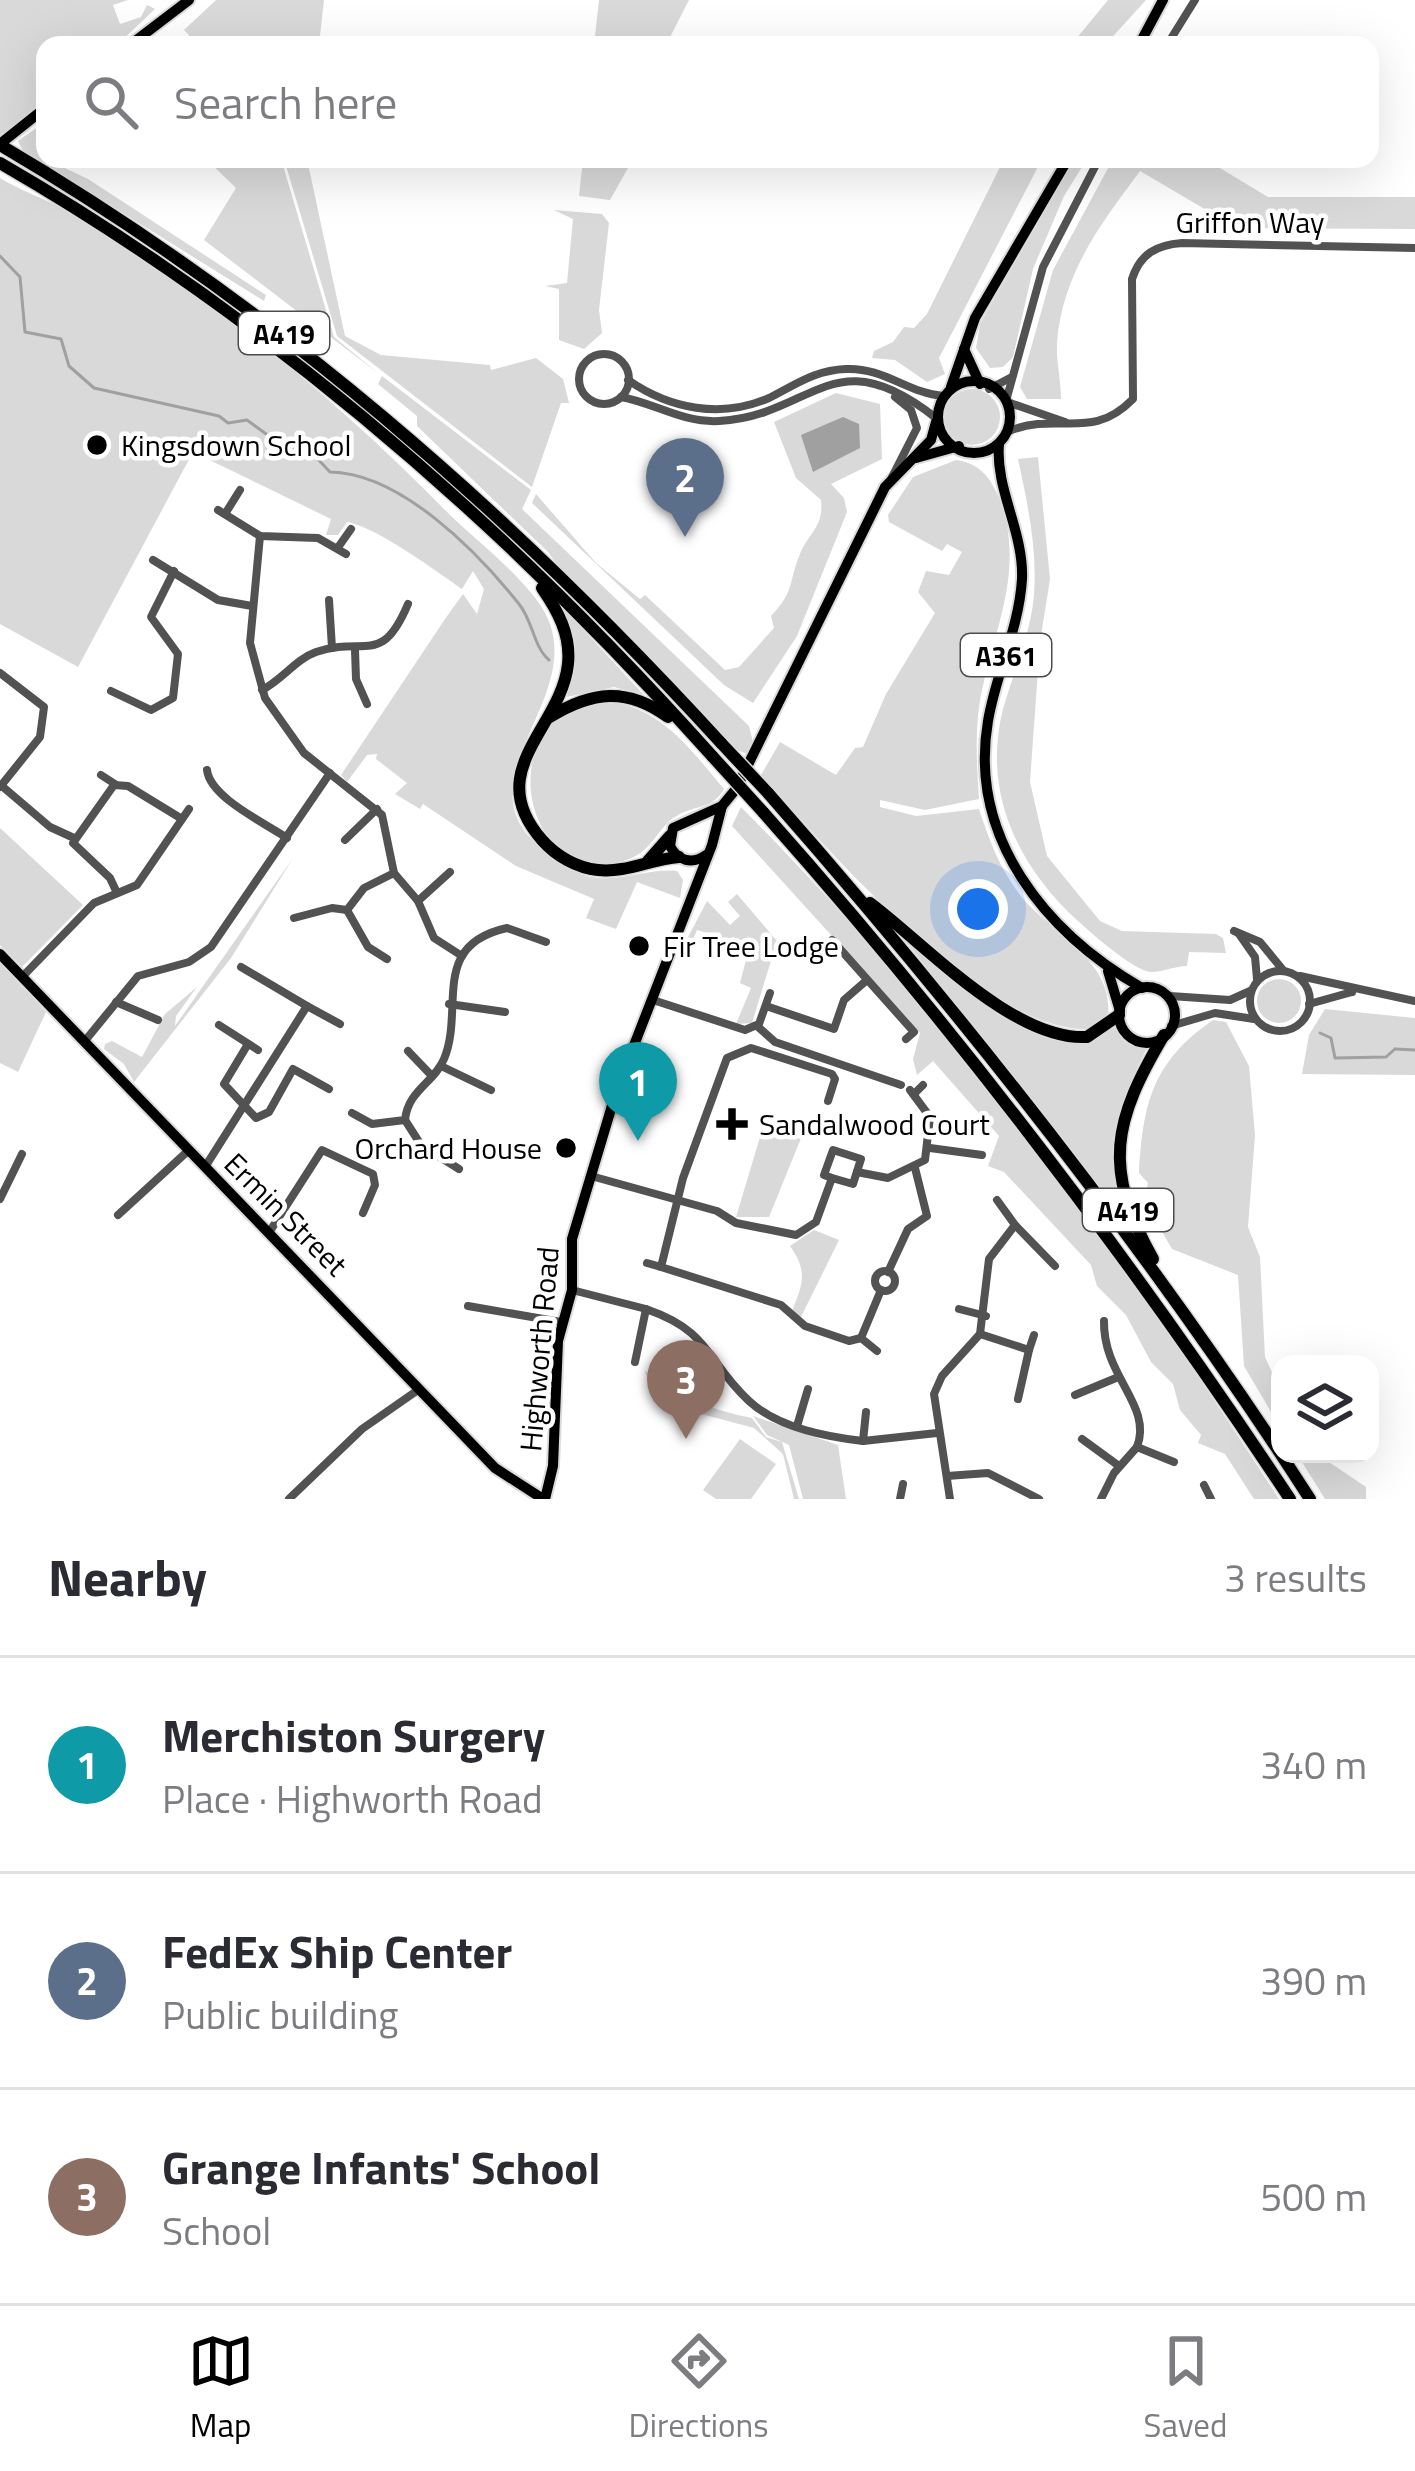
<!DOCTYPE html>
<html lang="en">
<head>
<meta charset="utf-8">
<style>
  :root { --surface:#fff; --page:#f7f7f7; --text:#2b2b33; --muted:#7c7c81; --line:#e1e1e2; --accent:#000 }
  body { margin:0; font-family:"Titillium Web",sans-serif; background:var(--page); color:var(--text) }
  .controls { position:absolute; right:36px; bottom:36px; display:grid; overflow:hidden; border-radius:24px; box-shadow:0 12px 48px #0002 }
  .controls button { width:108px; height:108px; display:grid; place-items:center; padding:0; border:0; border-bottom:3px solid var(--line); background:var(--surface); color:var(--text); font:60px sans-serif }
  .you { position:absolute; left:978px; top:909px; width:42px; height:42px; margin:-30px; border:9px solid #fff; border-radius:50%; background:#1a73e8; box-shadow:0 0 0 18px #1a73e833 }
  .badge { display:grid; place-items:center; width:78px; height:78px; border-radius:50%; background:var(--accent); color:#fff; font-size:39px; font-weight:700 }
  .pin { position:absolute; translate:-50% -99px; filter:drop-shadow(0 3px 6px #0008) }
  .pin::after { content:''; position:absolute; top:63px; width:42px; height:36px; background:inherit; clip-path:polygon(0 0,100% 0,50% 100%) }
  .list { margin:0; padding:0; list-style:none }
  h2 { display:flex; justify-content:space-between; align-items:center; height:156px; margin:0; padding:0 48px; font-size:51px }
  h2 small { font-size:39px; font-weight:400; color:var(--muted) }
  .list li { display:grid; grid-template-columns:78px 1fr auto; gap:36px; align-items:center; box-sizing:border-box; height:216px; padding:0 48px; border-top:3px solid var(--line) }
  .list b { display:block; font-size:45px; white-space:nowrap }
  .list p { margin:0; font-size:39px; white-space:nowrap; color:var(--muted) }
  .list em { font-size:39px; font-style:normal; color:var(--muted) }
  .icon { flex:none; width:66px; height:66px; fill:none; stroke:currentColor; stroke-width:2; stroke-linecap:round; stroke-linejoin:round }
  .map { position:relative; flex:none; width:1415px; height:1499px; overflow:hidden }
  .search { position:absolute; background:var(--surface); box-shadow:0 12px 48px #0002; left:36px; right:36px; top:36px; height:132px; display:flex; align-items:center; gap:30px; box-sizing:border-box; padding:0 42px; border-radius:24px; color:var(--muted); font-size:45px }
  .sheet { height:804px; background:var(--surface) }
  nav { display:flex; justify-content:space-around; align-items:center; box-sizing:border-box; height:168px; border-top:3px solid var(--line); background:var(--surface); font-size:33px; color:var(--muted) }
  nav a { display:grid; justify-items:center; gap:6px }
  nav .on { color:var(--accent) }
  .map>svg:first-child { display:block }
  .green { fill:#d9d9d9 }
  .water { fill:#a0a0a0 }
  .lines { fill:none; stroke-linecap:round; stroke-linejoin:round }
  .stream { stroke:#a0a0a0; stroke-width:3 }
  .major-casing { stroke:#dbdbdb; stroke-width:14 }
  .highway-casing { stroke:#dbdbdb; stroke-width:15 }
  .minor { stroke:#525252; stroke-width:8 }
  .major { stroke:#000; stroke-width:10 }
  .highway { stroke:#000; stroke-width:12 }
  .highway-bridge-casing { stroke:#dbdbdb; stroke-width:15; stroke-linecap:butt }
  .highway-bridge { stroke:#000; stroke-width:12 }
  .poi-dot { fill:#000; stroke:#fff; stroke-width:4.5 }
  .labels { text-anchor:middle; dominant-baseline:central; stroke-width:9; stroke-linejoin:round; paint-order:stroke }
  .shield { fill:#fff; stroke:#4c4c4c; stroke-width:3 }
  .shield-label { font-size:27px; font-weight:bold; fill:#000 }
  .street-label { font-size:30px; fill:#000; stroke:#fff }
  .poi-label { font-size:30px; fill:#000; stroke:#fff; text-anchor:start }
</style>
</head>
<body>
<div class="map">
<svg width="1415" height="1499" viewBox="0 0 1415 1499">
  <rect width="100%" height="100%" fill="#fff"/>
  <g class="green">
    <polygon points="0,0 128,0 113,5 120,24 141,17 147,5 155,9 117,45 45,45 45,99 0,136"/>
    <polygon points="216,0 324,0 319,45 198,45 184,30"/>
    <polygon points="599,0 689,0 666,45 594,45"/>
    <polygon points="1108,0 1146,0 1105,45 1071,45"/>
    <polygon points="45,122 45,150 40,156 88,179 266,295 264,301 23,151 18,141"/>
    <polygon points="206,159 281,159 334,337 379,374 204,240 236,188"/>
    <polygon points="284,159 307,159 345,336 381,355 490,365 491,370 536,358 563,379 569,403 561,403 532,487 337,336"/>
    <polygon points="583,159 633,159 610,200 579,196"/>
    <polygon points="1004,159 1042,159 939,358 945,374 927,382 895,360 872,358 874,351 893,342 904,327 914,328 927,314"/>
    <polygon points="1074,159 1087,159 1064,196 1033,269 1013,357 1003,367 990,368 976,348 980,324"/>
    <path d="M1113 159H1205L1268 197H1415V229L1237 228 1140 171C1100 225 1063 273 1057 342 1056 361 1061 380 1061 399H1027L1020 387 1053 270Z"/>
    <path d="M0 178C32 197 54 201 85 220 221 305 333 396 445 510 474 539 511 566 536 599 605 688 452 775 541 848 555 859 569 871 587 876 618 884 646 868 677 871L683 880 680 898 637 882 616 929 586 918 594 899 516 866 423 804 420 809 395 794 407 783 376 759 377 754 367 755 347 782 341 775 445 619 463 594 477 614 484 589 473 571 462 589C439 573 377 527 347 522L338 535H326L331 519 193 452 78 667 0 624Z"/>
    <polygon points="554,210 602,214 609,223 599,310 602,333 584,349 559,340 559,289 545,286 567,283 573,219"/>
    <polygon points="382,376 531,490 522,509 749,726 753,742 747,754 737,750 563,574 549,553 417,426 417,416 378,384"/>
    <circle cx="972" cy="417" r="28"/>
    <path d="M836 393 880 404 882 459 831 484 844 498 847 512 797 636 753 703 724 685 532 503 536 494 596 563 640 599 645 595 725 670 739 667 774 628 771 616C795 591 788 583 800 554 809 532 824 527 821 500L796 478 774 422Z"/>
    <path d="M1038 457 1050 579 1040 642 1030 782 1047 856 1100 921 1122 931 1216 934 1223 938 1226 953 1189 952 1187 966C1175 966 1163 972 1152 972 1136 973 1090 932 1078 921 1017 865 982 792 1003 709 1013 674 1028 640 1033 604 1039 556 1028 506 1018 459Z"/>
    <path d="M956 460C980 463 991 478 1000 500 1027 575 990 635 979 707 975 738 977 769 979 799L925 810 880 800V807L916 816 979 809C989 840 1000 869 1020 895 1050 933 1114 960 1108 1015L1088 1029C987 1033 825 847 761 775L780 742 836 775 855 748 863 747 886 694 935 613 918 592 926 571 949 575 962 552 947 544 942 551 889 522 888 515 913 477Z"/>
    <polygon points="562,609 564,609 644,695 614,687 567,697 575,649"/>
    <path d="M597 700C659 704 686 744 724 789 713 809 696 805 678 815 656 827 654 853 623 861 543 882 505 782 549 726 560 713 582 707 597 700Z"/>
    <path d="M741 807C947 1014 1121 1254 1279 1499H1254L1225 1454 1198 1443 1201 1435 1180 1410 1173 1384 1151 1362 1126 1315 1097 1286 1091 1265 1004 1172 988 1166 999 1136 933 1061 917 1075 913 1059 920 1033 732 826Z"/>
    <polygon points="0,828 83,905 22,967 0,945"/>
    <polygon points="293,858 231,958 134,1082 124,1064 104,1049 105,1044 112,1041 142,1057 165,1014 197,987 176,1016 175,1026"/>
    <polygon points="737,894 777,941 752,1023 736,1024 751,988 740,983 746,960 704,945 707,933 697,930 692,942 687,939 707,901 730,925 740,916 728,902"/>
    <path d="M899 933 938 968 1066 1041 1085 1042 1113 1026 1125 1042 1148 1046C1111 1119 1110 1139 1124 1218Z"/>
    <polygon points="0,963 46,1012 18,1072 0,1063"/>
    <circle cx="1279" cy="1001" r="22"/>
    <polygon points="1325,1009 1415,1018 1415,1075 1302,1074 1309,1035"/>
    <path d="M1213 1020 1226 1022 1249 1066 1255 1135 1248 1227 1260 1257 1265 1357 1280 1389V1427L1244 1366 1238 1275 1172 1249 1144 1200 1148 1183 1139 1173C1143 1104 1152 1062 1213 1020Z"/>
    <polygon points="766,1117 808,1121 769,1217 736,1217"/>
    <path d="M814 1230 839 1240 800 1319 792 1311C803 1284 808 1271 790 1246Z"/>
    <path d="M644 1370C671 1395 715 1411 752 1418L766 1437 782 1442 799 1499H794L783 1454 754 1428 660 1403Z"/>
    <polygon points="753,1416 838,1445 846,1499 803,1499 789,1445 767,1435"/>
    <polygon points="740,1439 776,1464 751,1499 716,1499 703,1490"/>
    <polygon points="1297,1454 1317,1454 1366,1487 1366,1499 1325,1499"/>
  </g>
  <polygon class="water" points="843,417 859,424 860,448 813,472 801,435"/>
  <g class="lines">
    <g class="stream">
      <path d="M0 256 20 277 25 332 61 339 69 366 94 388 219 416 228 423 247 420 273 439 313 454 330 472C400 473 476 550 519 604 533 621 533 646 549 660"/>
      <polyline points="1320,1033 1331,1038 1335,1058 1386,1057 1395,1049"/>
      <polyline points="1395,1049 1415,1050"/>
    </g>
    <defs>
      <g id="major">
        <polyline points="130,45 189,0"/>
        <polyline points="1139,45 1163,0"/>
        <polyline points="0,144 45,108"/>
        <polyline points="964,349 980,384"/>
        <circle cx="974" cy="417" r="36"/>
        <polyline points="951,387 975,318 1068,159"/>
        <path d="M999 444C995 489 1024 532 1022 579 1019 629 996 673 988 721 968 838 1046 933 1142 988"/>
        <polyline points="916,458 959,446"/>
        <path d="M706 855C692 865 678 861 670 846L673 828 722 806 736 789 885 487 931 440 936 422"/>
        <polyline points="0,954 495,1468 543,1499"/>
        <polyline points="1108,971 1120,1011"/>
        <circle cx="1147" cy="1015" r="28"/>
        <polyline points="545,1499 553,1466 558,1341 572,1290 572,1239 617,1089 712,845 722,806"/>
      </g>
      <g id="highway">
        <path d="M0 145C274 306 508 510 722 744"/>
        <path d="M0 163C270 319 506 525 713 757"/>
        <path d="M542 588C558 611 571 635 568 664 561 729 481 770 542 840 556 856 577 868 598 870 626 873 651 859 679 857"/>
        <path d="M550 717C592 691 627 687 668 717"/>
        <path d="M768 793C964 1016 1149 1249 1310 1499"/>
        <path d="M763 812C955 1028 1130 1257 1290 1499"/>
        <polyline points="648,861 670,836"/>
        <path d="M870 903C924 943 1013 1041 1087 1037L1119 1015"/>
        <path d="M1153 1259C1102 1168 1113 1121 1164 1035"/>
      </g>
    </defs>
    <use href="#major" class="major-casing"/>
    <use href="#highway" class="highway-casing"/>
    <g class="minor">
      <polyline points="1167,45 1195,0"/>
      <circle cx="604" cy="379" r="25"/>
      <path d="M628 380C670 409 721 419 769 398 795 385 815 370 846 369 883 367 908 393 943 396"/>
      <polyline points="989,389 1010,378"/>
      <path d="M621 397C655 403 682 423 719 421 814 416 832 336 936 418"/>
      <polyline points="1006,401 1043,267 1099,159"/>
      <polyline points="1007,402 1065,422"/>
      <path d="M1009 431C1059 411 1091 442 1133 399L1132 279C1140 254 1156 245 1182 243L1415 248"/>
      <polyline points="891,479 917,428 911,410 895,397"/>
      <polyline points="218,510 260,536 318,538 346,554"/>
      <polyline points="225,514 240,490"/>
      <polyline points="260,536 250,643 265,698 304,753 382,815 394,873 418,901 434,938 462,956"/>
      <polyline points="339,546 351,529"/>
      <polyline points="153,560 218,600 252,606"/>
      <polyline points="329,600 332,648"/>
      <polyline points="355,650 356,679 367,704"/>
      <polyline points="0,673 44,707 40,737 0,787"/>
      <path d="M262 690C282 680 296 659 316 652 365 635 381 668 408 604"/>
      <polyline points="111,691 151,710 173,698 178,654 151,617 174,571"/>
      <path d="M207 770C210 797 263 822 287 838"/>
      <polyline points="101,775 115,784"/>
      <polyline points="3,787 50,827 74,838"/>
      <polyline points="345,840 377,809"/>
      <polyline points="117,893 110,878 73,843 114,785 128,786 182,819"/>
      <polyline points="418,901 450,872"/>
      <polyline points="347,910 368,947 387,959"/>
      <polyline points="294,918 332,908 347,910 364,888 394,873"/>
      <polyline points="1234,931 1260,942 1283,970"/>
      <polyline points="1239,934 1255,957 1257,979"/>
      <polyline points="832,940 914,1032 906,1039"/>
      <polyline points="241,967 307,1006"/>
      <circle cx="1280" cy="1001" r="30"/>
      <polyline points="1300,976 1415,1001"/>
      <polyline points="22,977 94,903 137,885 189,809"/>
      <polyline points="1170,996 1230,1000 1250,991"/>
      <polyline points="653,1000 745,1030 759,1024 770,993"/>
      <polyline points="116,1002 158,1020"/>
      <polyline points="449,1004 505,1012"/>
      <polyline points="1309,1004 1352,992"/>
      <polyline points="766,1006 834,1029 844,1000 867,980"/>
      <polyline points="219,1025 258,1050"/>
      <polyline points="757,1026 775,1042 901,1085"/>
      <polyline points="1171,1026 1215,1013 1254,1019"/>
      <polyline points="84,1042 138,976 189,962 211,947 330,773"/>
      <polyline points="248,1044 224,1084 256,1118 269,1112 293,1069 329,1089"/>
      <polyline points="408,1051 431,1075"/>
      <polyline points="441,1066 491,1090"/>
      <polyline points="914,1094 923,1085"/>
      <polyline points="828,1101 835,1079 832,1074 751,1048 727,1058 683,1178 661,1267 781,1305 805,1326 849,1341 861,1338 881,1290"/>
      <path d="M352 1113 372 1124 405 1120C408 1090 434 1083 444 1059 465 1009 429 945 507 928L546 942"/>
      <polyline points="405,1120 421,1145 459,1169"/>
      <polyline points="930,1148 982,1155"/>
      <polyline points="205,1167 307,1006 340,1024"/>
      <polyline points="857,1172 888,1178 925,1160 930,1117 910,1090"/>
      <polyline points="591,1176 717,1211 736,1223 796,1235 816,1222 832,1178 824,1175 833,1150 861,1159 853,1184 832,1178"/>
      <polyline points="0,1199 22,1154"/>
      <polyline points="118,1215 189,1150"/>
      <polyline points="1015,1225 1055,1266"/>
      <polyline points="270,1231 322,1150 373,1174 375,1185 363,1213"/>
      <polyline points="647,1263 661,1267"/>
      <circle cx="885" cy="1281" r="10"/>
      <polyline points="888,1272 908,1229 927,1216 915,1168"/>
      <polyline points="572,1290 646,1309"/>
      <polyline points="468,1306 561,1322"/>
      <polyline points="959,1309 986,1316"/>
      <path d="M1104 1321C1103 1377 1153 1405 1137 1447"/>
      <polyline points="980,1334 1029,1350 1018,1399"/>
      <polyline points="861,1338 877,1351"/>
      <polyline points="1029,1350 1034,1335"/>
      <path d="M635 1362 646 1309C712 1332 705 1360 749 1401 777 1427 826 1437 863 1441"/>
      <polyline points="1075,1395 1116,1378"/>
      <polyline points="866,1412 863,1441 937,1433"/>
      <polyline points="797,1426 808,1389"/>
      <polyline points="1082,1439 1119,1466"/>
      <polyline points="947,1476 988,1473 1039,1499"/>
      <polyline points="1204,1485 1211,1499"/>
      <polyline points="289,1499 362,1429 418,1390"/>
      <polyline points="900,1499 903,1484"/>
      <polyline points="950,1499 934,1394 942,1376 980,1334 989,1259 1015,1225 997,1200"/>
      <polyline points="1101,1499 1114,1473 1137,1447 1174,1462"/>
    </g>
    <use href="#major" class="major"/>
    <use href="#highway" class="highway"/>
    <defs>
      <g id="highway-bridge">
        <polyline points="722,744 768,793"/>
        <polyline points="713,757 763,812"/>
      </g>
    </defs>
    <use href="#highway-bridge" class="highway-bridge-casing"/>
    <use href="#highway-bridge" class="highway-bridge"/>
  </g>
  <g class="poi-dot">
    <circle cx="97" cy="445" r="12"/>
    <circle cx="639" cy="946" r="12"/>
    <path d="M726 1106h12v12h12v12h-12v12h-12v-12h-12v-12h12z"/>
    <circle cx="566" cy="1148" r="12"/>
  </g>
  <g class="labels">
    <g class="shield">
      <rect x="239" y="312" width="90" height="42" rx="9"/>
      <rect x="961" y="634" width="90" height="42" rx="9"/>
      <rect x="1083" y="1189" width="90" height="42" rx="9"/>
    </g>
    <g class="shield-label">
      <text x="284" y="333">A419</text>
      <text x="1006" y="655">A361</text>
      <text x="1128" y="1210">A419</text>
    </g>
    <g class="street-label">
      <text x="1250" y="222">Griffon Way</text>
      <text transform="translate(286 1214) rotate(45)">Ermin Street</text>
      <text transform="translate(539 1349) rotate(-85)">Highworth Road</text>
    </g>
    <g class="poi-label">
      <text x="121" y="445">Kingsdown School</text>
      <text x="663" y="946">Fir Tree Lodge</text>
      <text x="759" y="1124">Sandalwood Court</text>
      <text x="542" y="1148" text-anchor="end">Orchard House</text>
    </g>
  </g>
</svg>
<div class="controls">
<button><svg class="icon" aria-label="layers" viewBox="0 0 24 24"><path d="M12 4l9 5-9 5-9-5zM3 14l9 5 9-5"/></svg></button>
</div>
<div class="you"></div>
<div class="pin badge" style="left:638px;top:1141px;background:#0f9aa8">1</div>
<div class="pin badge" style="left:685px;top:537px;background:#5c6f8a">2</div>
<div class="pin badge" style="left:686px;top:1439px;background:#8d6e63">3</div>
<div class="search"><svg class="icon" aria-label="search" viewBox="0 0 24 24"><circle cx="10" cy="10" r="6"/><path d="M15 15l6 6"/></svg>Search here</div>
</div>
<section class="sheet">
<h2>Nearby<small>3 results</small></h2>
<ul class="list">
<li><span class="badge" style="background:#0f9aa8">1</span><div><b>Merchiston Surgery</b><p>Place · Highworth Road</p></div><em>340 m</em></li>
<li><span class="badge" style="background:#5c6f8a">2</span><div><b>FedEx Ship Center</b><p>Public building</p></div><em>390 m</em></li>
<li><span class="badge" style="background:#8d6e63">3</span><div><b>Grange Infants' School</b><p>School</p></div><em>500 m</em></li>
</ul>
</section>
<nav>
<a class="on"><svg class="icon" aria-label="map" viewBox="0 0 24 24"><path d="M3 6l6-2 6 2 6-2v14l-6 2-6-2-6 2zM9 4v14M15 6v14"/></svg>Map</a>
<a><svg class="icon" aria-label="directions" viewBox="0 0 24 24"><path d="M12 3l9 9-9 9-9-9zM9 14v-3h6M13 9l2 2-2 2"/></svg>Directions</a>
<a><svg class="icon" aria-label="saved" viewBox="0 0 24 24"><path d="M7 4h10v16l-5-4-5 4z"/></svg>Saved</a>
</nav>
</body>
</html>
